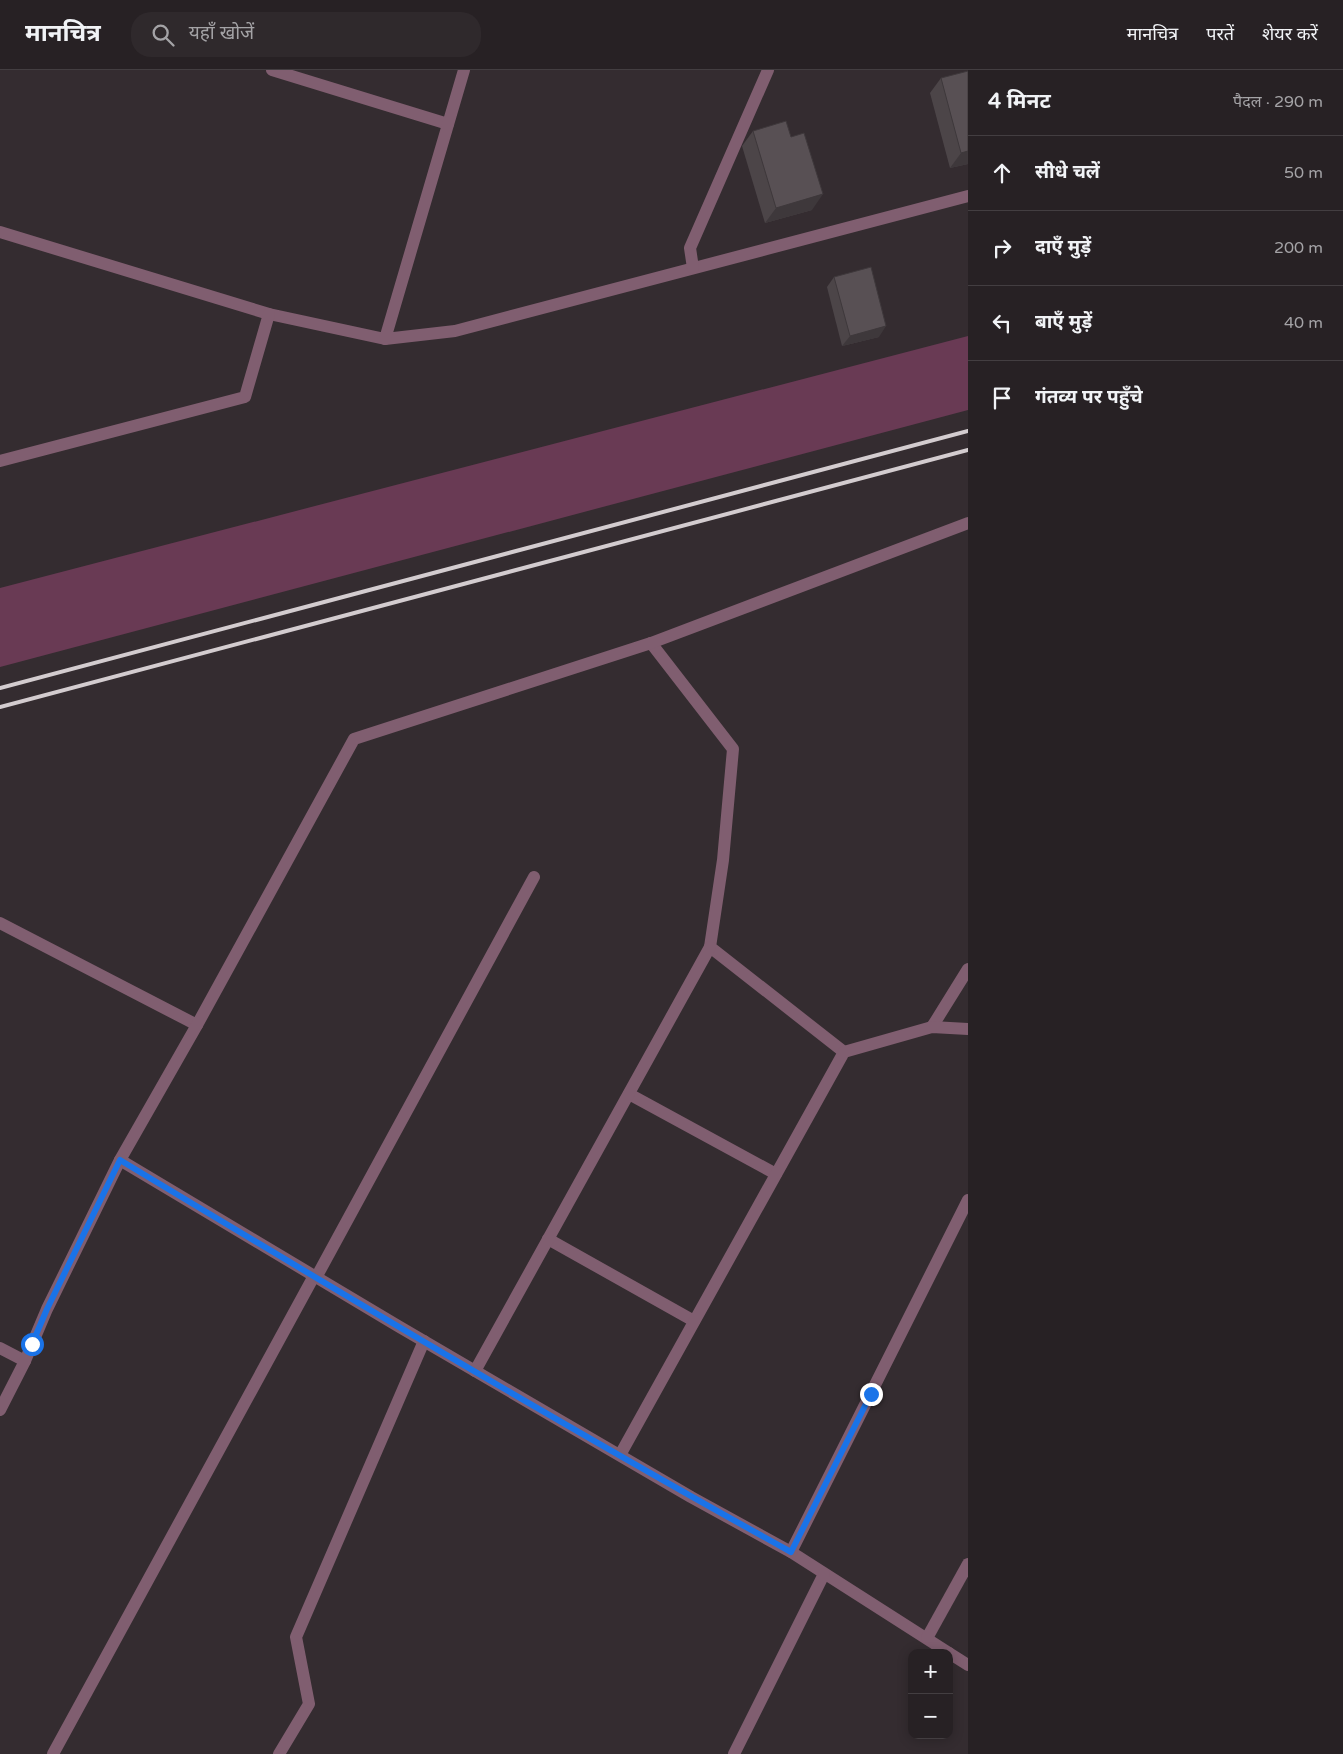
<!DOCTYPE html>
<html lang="hi">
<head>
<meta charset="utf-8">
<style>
  :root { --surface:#272124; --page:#2f292c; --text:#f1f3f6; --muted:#a4a3a6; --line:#433e41 }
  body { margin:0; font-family:"Varela Round","Noto Sans Devanagari",sans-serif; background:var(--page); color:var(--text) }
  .controls { position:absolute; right:15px; bottom:15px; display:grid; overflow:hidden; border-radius:10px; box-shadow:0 2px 12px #0003 }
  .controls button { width:45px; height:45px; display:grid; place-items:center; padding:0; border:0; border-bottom:1px solid var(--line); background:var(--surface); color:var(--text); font:25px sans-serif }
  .stop { position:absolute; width:15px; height:15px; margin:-11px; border:4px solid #1a73e8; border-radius:50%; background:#fff }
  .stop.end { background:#1a73e8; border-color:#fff; box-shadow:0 1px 5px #0008 }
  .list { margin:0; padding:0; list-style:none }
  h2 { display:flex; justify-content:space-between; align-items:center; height:65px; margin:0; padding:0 20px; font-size:21px }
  h2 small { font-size:16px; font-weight:400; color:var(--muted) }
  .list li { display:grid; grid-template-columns:32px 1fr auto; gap:15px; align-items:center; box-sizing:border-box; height:75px; padding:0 20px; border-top:1px solid var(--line) }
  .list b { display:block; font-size:19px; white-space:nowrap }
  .list em { font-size:16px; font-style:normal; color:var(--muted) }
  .icon { flex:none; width:28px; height:28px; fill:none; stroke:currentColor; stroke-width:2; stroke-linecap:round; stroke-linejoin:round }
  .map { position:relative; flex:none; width:968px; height:1684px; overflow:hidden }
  header { display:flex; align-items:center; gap:30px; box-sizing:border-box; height:70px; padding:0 25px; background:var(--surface); border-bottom:1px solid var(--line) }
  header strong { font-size:24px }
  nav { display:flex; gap:28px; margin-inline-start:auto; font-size:18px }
  .search { width:350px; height:45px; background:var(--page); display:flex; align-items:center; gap:12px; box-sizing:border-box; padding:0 18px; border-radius:20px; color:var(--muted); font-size:19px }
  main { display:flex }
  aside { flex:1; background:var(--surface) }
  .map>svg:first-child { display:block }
  .green { fill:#693a54 }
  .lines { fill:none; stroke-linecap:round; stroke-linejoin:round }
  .minor { stroke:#805e70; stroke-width:12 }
  .rail { stroke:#d3cccf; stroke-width:4 }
  .wall { fill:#4c4548 }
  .shaded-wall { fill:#3e383b }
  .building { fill:#585054; stroke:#3e383b }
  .route { stroke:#1a73e8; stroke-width:6 }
</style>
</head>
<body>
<header>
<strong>मानचित्र</strong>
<div class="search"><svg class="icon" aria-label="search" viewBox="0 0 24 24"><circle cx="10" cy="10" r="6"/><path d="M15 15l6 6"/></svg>यहाँ खोजें</div>
<nav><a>मानचित्र</a><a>परतें</a><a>शेयर करें</a></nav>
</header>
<main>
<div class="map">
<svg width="968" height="1684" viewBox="0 0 968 1684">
  <rect width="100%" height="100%" fill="#342c30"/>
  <polygon class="green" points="968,266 968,340 0,597 0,518"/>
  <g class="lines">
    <g class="minor">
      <polyline points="272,0 448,54"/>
      <polyline points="0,162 269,244 385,269 455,261 968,126"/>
      <polyline points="693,198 690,178 768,0"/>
      <polyline points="385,269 464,0"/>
      <polyline points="0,391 245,327 269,244"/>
      <polyline points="651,573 733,679 723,790 710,877 844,982"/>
      <polyline points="0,853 197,955"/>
      <polyline points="932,957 968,899"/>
      <polyline points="629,1024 776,1104"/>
      <polyline points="120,1090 398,1256 691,1427 791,1482 949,1583"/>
      <polyline points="548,1169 694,1251"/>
      <polyline points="0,1278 25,1291"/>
      <polyline points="475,1301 710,877"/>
      <polyline points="0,1340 25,1291 47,1239 120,1090 197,955 354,669 651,573 968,453"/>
      <polyline points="620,1385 844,982 932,957 968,959"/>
      <polyline points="791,1482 968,1130"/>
      <polyline points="927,1568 968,1494"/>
      <polyline points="949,1583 968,1595"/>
      <polyline points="53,1684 314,1206 318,1204 534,807"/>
      <polyline points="279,1684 309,1634 296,1567 424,1271"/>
      <polyline points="734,1684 824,1504"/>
    </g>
    <g class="rail">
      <polyline points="0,618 968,361"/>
      <polyline points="0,637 968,380"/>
    </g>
  </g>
  <g class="wall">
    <polygon points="941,8 968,94 950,98 930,23"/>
    <polygon points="753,61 812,140 765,153 742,76"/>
    <polygon points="834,207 879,267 842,276 827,217"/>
  </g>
  <g class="shaded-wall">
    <polygon points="968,81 968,94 950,98 961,83"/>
    <polygon points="823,124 812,140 765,153 776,138"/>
    <polygon points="886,256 879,267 842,276 850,266"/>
  </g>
  <g class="building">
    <polygon points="968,1 968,81 961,83 941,8"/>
    <polygon points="786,51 791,67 804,63 823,124 776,138 753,61"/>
    <polygon points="871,197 886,256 850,266 834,207"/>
  </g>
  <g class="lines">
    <path class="route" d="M32 1274 47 1239 120 1090C342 1224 565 1357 791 1482L871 1324"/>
  </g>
</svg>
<div class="controls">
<button>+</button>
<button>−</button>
</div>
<div class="stop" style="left:32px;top:1274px"></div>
<div class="stop end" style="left:871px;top:1324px"></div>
</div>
<aside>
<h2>4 मिनट<small>पैदल · 290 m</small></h2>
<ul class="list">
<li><svg class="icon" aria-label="ahead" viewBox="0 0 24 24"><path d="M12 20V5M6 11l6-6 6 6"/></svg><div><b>सीधे चलें</b></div><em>50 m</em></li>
<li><svg class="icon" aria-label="right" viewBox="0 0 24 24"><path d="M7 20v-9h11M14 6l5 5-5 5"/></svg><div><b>दाएँ मुड़ें</b></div><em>200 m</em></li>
<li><svg class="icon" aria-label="left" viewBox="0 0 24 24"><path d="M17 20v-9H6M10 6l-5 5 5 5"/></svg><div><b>बाएँ मुड़ें</b></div><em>40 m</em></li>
<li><svg class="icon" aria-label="arrive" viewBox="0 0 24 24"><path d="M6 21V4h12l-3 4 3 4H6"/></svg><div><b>गंतव्य पर पहुँचे</b></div></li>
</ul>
</aside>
</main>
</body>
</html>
